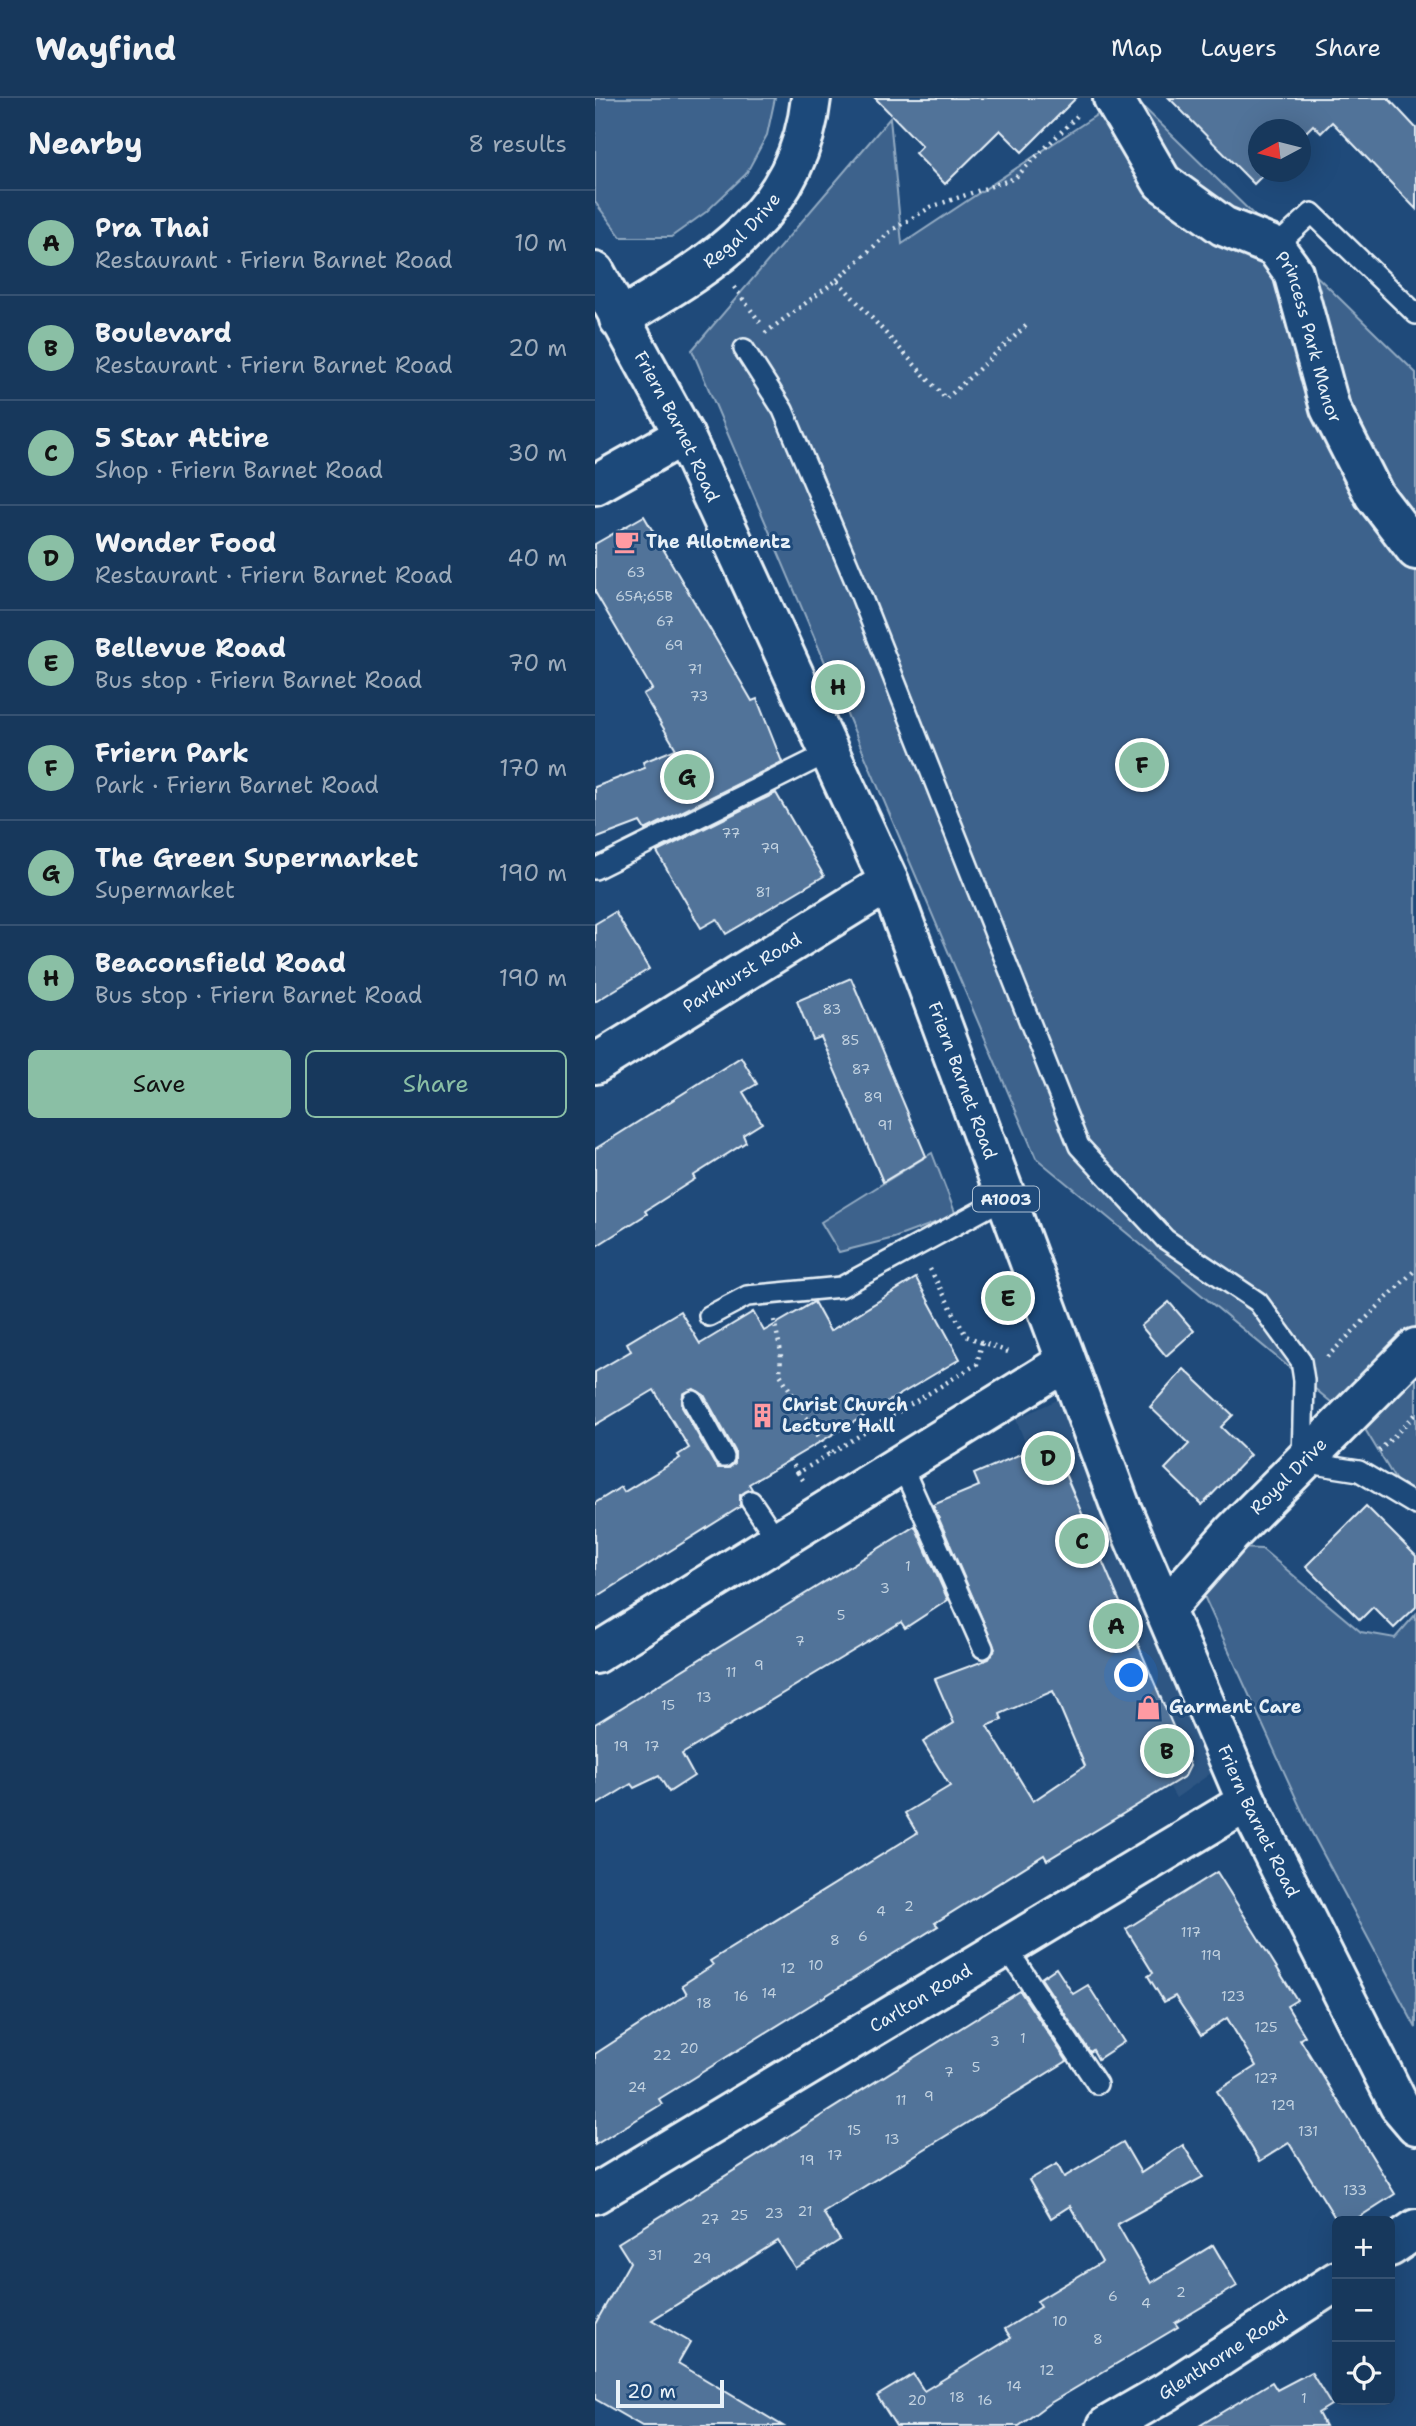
<!DOCTYPE html>
<html lang="en">
<head>
<meta charset="utf-8">
<style>
  :root { --surface:#17385c; --page:#244365; --text:#f1f3f6; --muted:#9eacbb; --line:#365272; --accent:#8abfa5 }
  body { margin:0; font-family:"Shantell Sans",sans-serif; background:var(--page); color:var(--text) }
  .controls { position:absolute; right:21px; bottom:21px; display:grid; overflow:hidden; border-radius:10px; box-shadow:0 7px 28px #0002 }
  .controls button { width:63px; height:63px; display:grid; place-items:center; padding:0; border:0; border-bottom:2px solid var(--line); background:var(--surface); color:var(--text); font:35px sans-serif }
  .compass { position:absolute; left:653px; top:21px; width:63px; height:63px; border-radius:50%; background:var(--surface); box-shadow:0 7px 28px #0002; rotate:263deg }
  .scale { position:absolute; left:21px; bottom:18px; width:108px; box-sizing:border-box; padding-left:7px; border:4px solid #e8f1f8; border-top:0; font-size:19px; line-height:24px; white-space:nowrap; color:#e8f1f8; -webkit-text-stroke:5px #1f4a7a; paint-order:stroke }
  .you { position:absolute; left:537px; top:1578px; width:24px; height:24px; margin:-18px; border:5px solid #fff; border-radius:50%; background:#1a73e8; box-shadow:0 0 0 10px #1a73e833 }
  .badge { display:grid; place-items:center; width:46px; height:46px; border-radius:50%; background:var(--accent); color:#111; font-size:23px; font-weight:700 }
  .pin { position:absolute; translate:-50% -50%; border:4px solid #fff; box-shadow:0 2px 7px #0006 }
  .list { margin:0; padding:0; list-style:none }
  h2 { display:flex; justify-content:space-between; align-items:center; height:91px; margin:0; padding:0 28px; font-size:30px }
  h2 small { font-size:23px; font-weight:400; color:var(--muted) }
  .list li { display:grid; grid-template-columns:46px 1fr auto; gap:21px; align-items:center; box-sizing:border-box; height:105px; padding:0 28px; border-top:2px solid var(--line) }
  .list b { display:block; font-size:26px; white-space:nowrap }
  .list p { margin:0; font-size:23px; white-space:nowrap; color:var(--muted) }
  .list em { font-size:23px; font-style:normal; color:var(--muted) }
  .actions { display:flex; gap:14px; padding:21px 28px }
  .actions a { flex:1; padding:16px 0; border:2px solid var(--accent); border-radius:10px; text-align:center; font-size:24px; color:var(--accent) }
  .actions .main { background:var(--accent); color:#111 }
  .icon { flex:none; width:38px; height:38px; fill:none; stroke:currentColor; stroke-width:2; stroke-linecap:round; stroke-linejoin:round }
  .map { position:relative; flex:none; width:821px; height:2328px; overflow:hidden }
  header { display:flex; align-items:center; gap:42px; box-sizing:border-box; height:98px; padding:0 35px; background:var(--surface); border-bottom:2px solid var(--line) }
  header strong { font-size:33px }
  nav { display:flex; gap:38px; margin-inline-start:auto; font-size:24px }
  main { display:flex }
  aside { flex:1; background:var(--surface) }
  .map>svg:first-child { display:block }
  .built { fill:#2e5683 }
  .green { fill:#3c628c; stroke:#92aac2; stroke-width:2 }
  .building { fill:#517399; stroke:#e8f1f8; stroke-width:2; fill-rule:evenodd }
  .lines { fill:none; stroke-linecap:round; stroke-linejoin:round }
  .lane-casing { stroke:#e8f1f8; stroke-width:24 }
  .street-casing { stroke:#e8f1f8; stroke-width:44 }
  .primary-casing { stroke:#e8f1f8; stroke-width:44 }
  .path { stroke:#e8f1f8; stroke-width:4.5; stroke-dasharray:2 5; stroke-linecap:butt }
  .lane { stroke:#1f4a7a; stroke-width:19 }
  .street { stroke:#1f4a7a; stroke-width:38 }
  .primary { stroke:#1f4a7a; stroke-width:38 }
  .labels { text-anchor:middle; dominant-baseline:central; stroke-width:6; stroke-linejoin:round; paint-order:stroke }
  .number-label { font-size:14px; fill:#c2d2e0 }
  .shield { fill:#1f4a7a; stroke:#acbfd2; stroke-width:2 }
  .shield-label { font-size:16px; font-weight:bold; fill:#e8f1f8 }
  .street-label { font-size:18px; fill:#e8f1f8; stroke:#1f4a7a }
  .poi-label { font-size:18px; font-weight:bold; fill:#e8f1f8; stroke:#1f4a7a; text-anchor:start }
</style>
</head>
<body>
<header>
<strong>Wayfind</strong>
<nav><a>Map</a><a>Layers</a><a>Share</a></nav>
</header>
<main>
<aside>
<h2>Nearby<small>8 results</small></h2>
<ul class="list">
<li><span class="badge">A</span><div><b>Pra Thai</b><p>Restaurant · Friern Barnet Road</p></div><em>10 m</em></li>
<li><span class="badge">B</span><div><b>Boulevard</b><p>Restaurant · Friern Barnet Road</p></div><em>20 m</em></li>
<li><span class="badge">C</span><div><b>5 Star Attire</b><p>Shop · Friern Barnet Road</p></div><em>30 m</em></li>
<li><span class="badge">D</span><div><b>Wonder Food</b><p>Restaurant · Friern Barnet Road</p></div><em>40 m</em></li>
<li><span class="badge">E</span><div><b>Bellevue Road</b><p>Bus stop · Friern Barnet Road</p></div><em>70 m</em></li>
<li><span class="badge">F</span><div><b>Friern Park</b><p>Park · Friern Barnet Road</p></div><em>170 m</em></li>
<li><span class="badge">G</span><div><b>The Green Supermarket</b><p>Supermarket</p></div><em>190 m</em></li>
<li><span class="badge">H</span><div><b>Beaconsfield Road</b><p>Bus stop · Friern Barnet Road</p></div><em>190 m</em></li>
</ul>
<div class="actions"><a class="main">Save</a><a>Share</a></div>
</aside>
<div class="map">
<svg width="821" height="2328" viewBox="0 0 821 2328">
  <rect width="100%" height="100%" fill="#1f4a7a"/>
  <filter id="ink" filterUnits="userSpaceOnUse"><feTurbulence type="fractalNoise" baseFrequency=".0143" numOctaves="2"/><feDisplacementMap in="SourceGraphic" scale="14" xChannelSelector="R" yChannelSelector="G"/><feConvolveMatrix kernelMatrix="1 2 1 2 8 2 1 2 1" color-interpolation-filters="sRGB"/></filter>
  <g filter="url(#ink)">
    <polygon class="built" points="462,1302 619,1673 581,1700 543,1634 421,1321"/>
    <g class="green">
      <polygon points="0,0 180,0 172,37 151,76 111,114 76,139 26,139 0,104"/>
      <polygon points="527,0 539,0 821,275 821,1416 771,1333 441,1060 97,252 295,20 307,146"/>
      <polygon points="337,1055 361,1117 299,1140 244,1154 226,1124"/>
      <polygon points="640,1450 667,1451 766,1534 800,1540 821,1516 821,1930 716,1733 609,1498"/>
    </g>
    <g class="building">
      <polygon points="280,0 481,0 427,54 405,32 350,86 320,55 327,48"/>
      <polygon points="574,0 793,0 821,30 821,111 737,24 726,35 718,27 705,40 705,32 663,32 663,74 671,74 659,86"/>
      <polygon points="49,418 157,603 162,601 187,664 50,732 45,724 0,741 0,689 50,670 48,664 81,651 48,596 57,591 0,494 0,446"/>
      <polygon points="181,695 229,778 131,836 122,821 106,830 62,754"/>
      <polygon points="20,814 54,871 0,904 0,826"/>
      <polygon points="256,880 331,1058 288,1084 225,938 217,941 202,903"/>
      <polygon points="146,959 162,986 148,994 167,1025 148,1037 151,1044 98,1078 100,1081 50,1113 52,1116 0,1149 0,1051"/>
      <path d="M321 1180 365 1261 154 1386 157 1391 145 1397V1409L0 1500V1405L26 1389 29 1394 85 1360 83 1357 94 1350 59 1292 0 1327V1274L36 1253 32 1245 85 1213 105 1246 158 1214 169 1233 219 1204 235 1233ZM99 1291 109 1297 140 1353V1365L134 1370H123L119 1365 87 1309 88 1296Z"/>
      <polygon points="574,1204 599,1233 571,1258 546,1228"/>
      <polygon points="589,1271 638,1317 626,1329 655,1357 607,1407 570,1371 594,1346 555,1309"/>
      <path d="M456 1343 595 1668 590 1678 452 1762 449 1757 340 1825 343 1828 64 2001 67 2006 0 2047V1956L92 1896 87 1887 118 1867 115 1863 322 1735 310 1715 355 1688 328 1644 359 1625 340 1581 394 1561 400 1551 338 1407 384 1388 379 1376ZM458 1593 490 1668 438 1703 392 1628 407 1622 405 1616Z"/>
      <polygon points="771,1408 821,1458 821,1509 799,1530 778,1509 765,1522 711,1468"/>
      <polygon points="320,1428 353,1502 310,1530 306,1524 87,1656 99,1678 74,1694 64,1678 39,1690 36,1686 0,1708 0,1626"/>
      <polygon points="622,1774 702,1902 692,1908 710,1938 705,1941 800,2096 758,2123 742,2123 694,2045 665,2063 622,1993 661,1968 632,1920 606,1937 580,1898 569,1904 553,1878 558,1875 531,1831"/>
      <polygon points="461,1870 478,1896 493,1887 529,1944 503,1961 498,1952 495,1954 446,1880"/>
      <polygon points="425,1893 472,1963 228,2114 245,2142 217,2160 200,2170 183,2143 57,2222 95,2244 83,2265 188,2328 47,2328 0,2301 0,2226 35,2164 23,2145"/>
      <polygon points="528,2044 546,2075 588,2047 608,2079 522,2126 556,2185 618,2147 642,2188 580,2225 583,2229 452,2307 424,2328 301,2328 282,2298 318,2276 329,2293 357,2276 416,2240 410,2231 446,2209 442,2203 507,2164 475,2108 456,2120 434,2082 462,2066 469,2079"/>
      <polygon points="716,2274 736,2307 723,2315 730,2328 604,2328 677,2284 682,2292"/>
    </g>
    <g class="lines">
      <defs>
        <g id="lane">
          <polyline points="680,149 717,115 821,216"/>
          <polyline points="149,251 188,312 261,485 484,1048 570,1141 663,1204 706,1263 709,1282 707,1364 764,1373 821,1407"/>
          <polyline points="0,771 235,654"/>
          <polyline points="114,1218 152,1198 246,1189 410,1100"/>
          <polyline points="98,1303 129,1359"/>
          <polyline points="307,1368 388,1550"/>
          <polyline points="156,1403 183,1443"/>
          <polyline points="411,1849 502,1986"/>
        </g>
        <g id="street">
          <path id="s1" d="M518 0 567 84 628 128 680 149 698 174 735 310 779 397 821 452"/>
          <path id="s2" d="M24 221C116 166 203 118 216 0"/>
          <polyline points="0,387 89,337"/>
          <path id="s3" d="M0 966 294 784"/>
          <path id="s4" d="M571 1510 637 1435 821 1250"/>
          <polyline points="0,1556 471,1264"/>
          <path id="s5" d="M0 2096 652 1704"/>
          <polyline points="795,2149 821,2131"/>
          <path id="s6" d="M512 2328 571 2294 742 2183"/>
        </g>
        <g id="primary">
          <path id="s7" d="M0 174 89 337 294 784 526 1410 652 1704 804 2007 821 2027"/>
        </g>
      </defs>
      <use href="#lane" class="lane-casing"/>
      <use href="#street" class="street-casing"/>
      <use href="#primary" class="primary-casing"/>
      <g class="path">
        <polyline points="242,182 297,132 336,109 420,80 485,15"/>
        <polyline points="139,189 167,227"/>
        <polyline points="170,235 242,182 351,301 434,225"/>
        <polyline points="335,1171 371,1238 413,1254"/>
        <polyline points="179,1222 186,1254 185,1276 234,1356"/>
        <polyline points="732,1259 821,1171"/>
        <polyline points="784,1353 821,1316"/>
        <polyline points="195,1361 203,1375"/>
        <polyline points="208,1382 203,1375 382,1266 387,1244"/>
      </g>
      <use href="#lane" class="lane"/>
      <use href="#street" class="street"/>
      <use href="#primary" class="primary"/>
    </g>
  </g>
  <defs>
    <symbol id="cafe-bare" viewBox="-9 -9 18 18"><path d="M-5.5-4.5H6V0H3Q3 3.5 0 3.5H-2.5Q-5.5 3.5-5.5 0ZM3-3.2v2h1.7v-2ZM-6 4.5H4V6H-6Z" fill="#ff9aa2" stroke="#1f4a7a" stroke-width="2.5" paint-order="stroke"/></symbol>
    <symbol id="building-bare" viewBox="-9 -9 18 18"><path d="M-4-6H4V6H1V3H-1V6H-4ZM-2.5-4.3h1.7v1.8h-1.7ZM.8-4.3h1.7v1.8H.8ZM-2.5-1h1.7V.8h-1.7ZM.8-1h1.7V.8H.8Z" fill="#ff9aa2" stroke="#1f4a7a" stroke-width="2.5" paint-order="stroke"/></symbol>
    <symbol id="shop-bare" viewBox="-9 -9 18 18"><path d="M-5-2.5h2.3a2.7 3.5 0 0 1 5.4 0H5L5.5 6h-11ZM-1.5-2.5h3a1.5 2.3 0 0 0-3 0Z" fill="#ff9aa2" stroke="#1f4a7a" stroke-width="2.5" paint-order="stroke"/></symbol>
  </defs>
  <g fill-rule="evenodd">
    <use href="#cafe-bare" x="14" y="426" width="35" height="35"/>
    <use href="#building-bare" x="150" y="1300" width="35" height="35"/>
    <use href="#shop-bare" x="536" y="1592" width="35" height="35"/>
  </g>
  <g class="labels">
    <g class="number-label">
      <text x="41" y="474">63</text>
      <text x="49" y="498">65A;65B</text>
      <text x="70" y="523">67</text>
      <text x="79" y="547">69</text>
      <text x="100" y="571">71</text>
      <text x="104" y="598">73</text>
      <text x="136" y="735">77</text>
      <text x="175" y="750">79</text>
      <text x="168" y="794">81</text>
      <text x="237" y="911">83</text>
      <text x="255" y="942">85</text>
      <text x="266" y="971">87</text>
      <text x="278" y="999">89</text>
      <text x="290" y="1027">91</text>
      <text x="313" y="1468">1</text>
      <text x="290" y="1490">3</text>
      <text x="246" y="1517">5</text>
      <text x="205" y="1543">7</text>
      <text x="164" y="1567">9</text>
      <text x="136" y="1574">11</text>
      <text x="109" y="1599">13</text>
      <text x="73" y="1607">15</text>
      <text x="26" y="1648">19</text>
      <text x="57" y="1648">17</text>
      <text x="314" y="1808">2</text>
      <text x="286" y="1813">4</text>
      <text x="596" y="1834">117</text>
      <text x="268" y="1838">6</text>
      <text x="240" y="1842">8</text>
      <text x="616" y="1857">119</text>
      <text x="221" y="1867">10</text>
      <text x="193" y="1870">12</text>
      <text x="174" y="1895">14</text>
      <text x="146" y="1898">16</text>
      <text x="638" y="1898">123</text>
      <text x="109" y="1905">18</text>
      <text x="671" y="1929">125</text>
      <text x="428" y="1940">1</text>
      <text x="400" y="1943">3</text>
      <text x="94" y="1950">20</text>
      <text x="67" y="1957">22</text>
      <text x="381" y="1969">5</text>
      <text x="354" y="1974">7</text>
      <text x="671" y="1980">127</text>
      <text x="42" y="1989">24</text>
      <text x="334" y="1998">9</text>
      <text x="306" y="2002">11</text>
      <text x="688" y="2007">129</text>
      <text x="259" y="2032">15</text>
      <text x="713" y="2033">131</text>
      <text x="297" y="2041">13</text>
      <text x="240" y="2057">17</text>
      <text x="212" y="2062">19</text>
      <text x="760" y="2092">133</text>
      <text x="210" y="2113">21</text>
      <text x="179" y="2115">23</text>
      <text x="144" y="2117">25</text>
      <text x="115" y="2121">27</text>
      <text x="60" y="2157">31</text>
      <text x="107" y="2160">29</text>
      <text x="586" y="2194">2</text>
      <text x="518" y="2198">6</text>
      <text x="551" y="2205">4</text>
      <text x="465" y="2223">10</text>
      <text x="503" y="2241">8</text>
      <text x="452" y="2272">12</text>
      <text x="419" y="2288">14</text>
      <text x="362" y="2299">18</text>
      <text x="709" y="2300">1</text>
      <text x="322" y="2302">20</text>
      <text x="390" y="2302">16</text>
    </g>
    <rect class="shield" x="378" y="1088.5" width="66" height="25" rx="5"/>
    <g class="shield-label">
      <text x="411" y="1101">A1003</text>
    </g>
    <g class="street-label">
      <text stroke="none"><textPath href="#s2" startOffset="152">Regal Drive</textPath></text>
      <text stroke="none"><textPath href="#s1" startOffset="326">Princess Park Manor</textPath></text>
      <text stroke="none"><textPath href="#s7" startOffset="175">Friern Barnet Road</textPath></text>
      <text stroke="none"><textPath href="#s3" startOffset="173">Parkhurst Road</textPath></text>
      <text stroke="none"><textPath href="#s7" startOffset="889">Friern Barnet Road</textPath></text>
      <text stroke="none"><textPath href="#s4" startOffset="180">Royal Drive</textPath></text>
      <text stroke="none"><textPath href="#s7" startOffset="1687">Friern Barnet Road</textPath></text>
      <text stroke="none"><textPath href="#s5" startOffset="380">Carlton Road</textPath></text>
      <text stroke="none"><textPath href="#s6" startOffset="136">Glenthorne Road</textPath></text>
    </g>
    <g class="poi-label">
      <text x="51" y="444">The Allotmentz</text>
      <text x="187" y="1307">Christ Church<tspan x="187" dy="21">Lecture Hall</tspan></text>
      <text x="574" y="1609">Garment Care</text>
    </g>
  </g>
</svg>
<div class="controls">
<button>+</button>
<button>−</button>
<button><svg class="icon" aria-label="locate" viewBox="0 0 24 24"><circle cx="12" cy="12" r="6"/><path d="M12 2v4M12 18v4M2 12h4M18 12h4"/></svg></button>
</div>
<svg class="compass" viewBox="-18 -18 36 36"><path d="M0-13l5 13h-10z" fill="#e53935"/><path d="M0 13l5-13h-10z" fill="#9eacbb"/></svg>
<div class="scale">20 m</div>
<div class="you"></div>
<div class="pin badge" style="left:521px;top:1528px">A</div>
<div class="pin badge" style="left:572px;top:1653px">B</div>
<div class="pin badge" style="left:487px;top:1443px">C</div>
<div class="pin badge" style="left:453px;top:1360px">D</div>
<div class="pin badge" style="left:413px;top:1200px">E</div>
<div class="pin badge" style="left:547px;top:667px">F</div>
<div class="pin badge" style="left:92px;top:679px">G</div>
<div class="pin badge" style="left:243px;top:589px">H</div>
</div>
</main>
</body>
</html>
